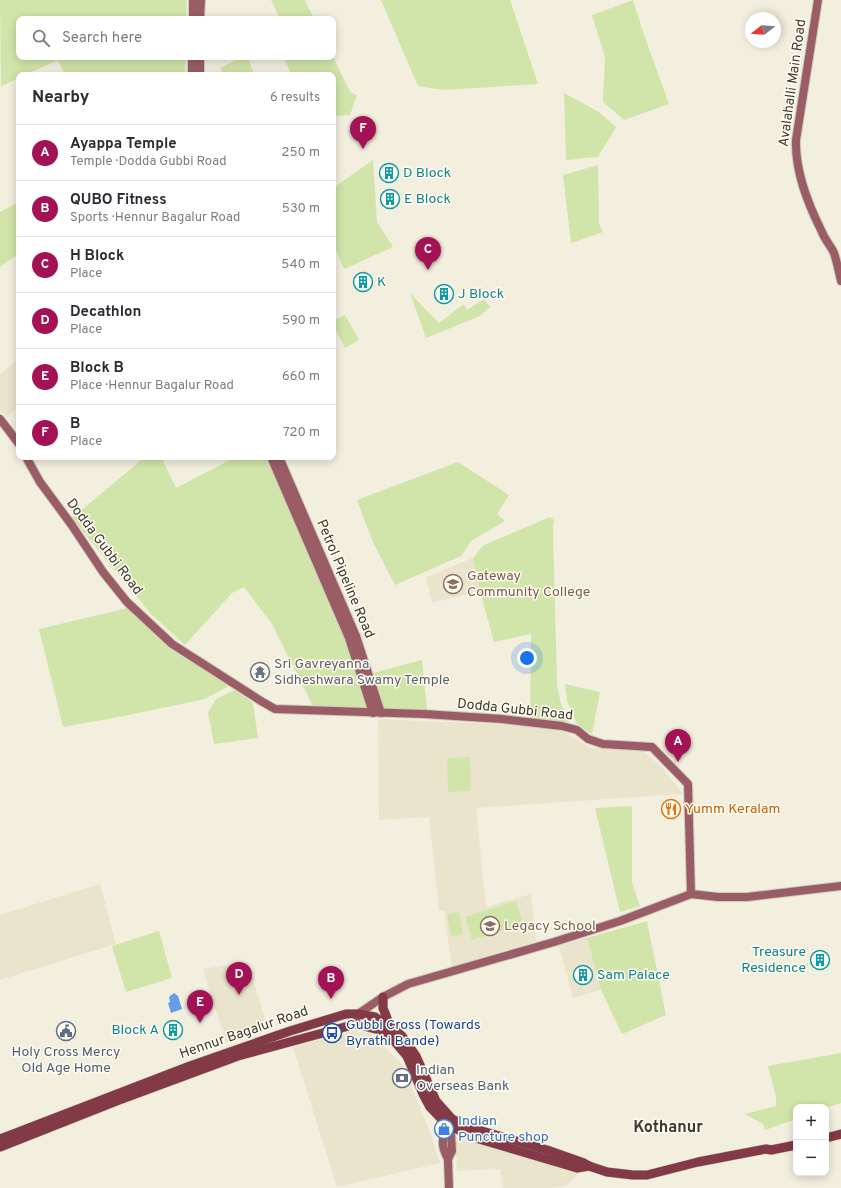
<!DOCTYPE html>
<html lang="en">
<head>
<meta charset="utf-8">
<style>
  :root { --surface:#fff; --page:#f7f7f7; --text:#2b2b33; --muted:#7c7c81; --line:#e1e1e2; --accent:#a31254 }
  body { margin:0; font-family:Overpass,sans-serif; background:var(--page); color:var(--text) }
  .controls { position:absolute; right:12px; bottom:12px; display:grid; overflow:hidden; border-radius:8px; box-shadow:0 2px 10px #0003 }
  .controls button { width:36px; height:36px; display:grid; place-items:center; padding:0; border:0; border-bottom:1px solid var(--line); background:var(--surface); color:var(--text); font:20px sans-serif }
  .compass { position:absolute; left:745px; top:12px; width:36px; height:36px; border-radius:50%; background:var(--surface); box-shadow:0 2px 10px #0003; rotate:253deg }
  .you { position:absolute; left:527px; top:658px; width:14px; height:14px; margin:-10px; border:3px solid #fff; border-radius:50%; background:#1a73e8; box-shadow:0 0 0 6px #1a73e833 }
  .badge { display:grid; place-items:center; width:26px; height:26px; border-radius:50%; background:var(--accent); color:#fff; font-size:13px; font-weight:700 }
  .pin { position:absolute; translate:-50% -33px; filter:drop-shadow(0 1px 2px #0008) }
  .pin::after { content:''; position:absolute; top:21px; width:14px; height:12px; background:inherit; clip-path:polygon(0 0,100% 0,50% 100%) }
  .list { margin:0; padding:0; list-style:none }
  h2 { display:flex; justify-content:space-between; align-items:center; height:52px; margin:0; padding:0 16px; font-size:17px }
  h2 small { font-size:13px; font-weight:400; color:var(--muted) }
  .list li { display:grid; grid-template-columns:26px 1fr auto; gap:12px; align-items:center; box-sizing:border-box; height:56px; padding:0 16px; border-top:1px solid var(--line) }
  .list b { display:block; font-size:15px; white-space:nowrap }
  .list p { margin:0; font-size:13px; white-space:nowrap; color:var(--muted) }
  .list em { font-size:13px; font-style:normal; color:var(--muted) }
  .icon { flex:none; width:22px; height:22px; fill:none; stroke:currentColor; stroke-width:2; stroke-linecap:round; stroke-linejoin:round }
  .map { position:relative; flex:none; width:841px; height:1188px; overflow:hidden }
  .search { position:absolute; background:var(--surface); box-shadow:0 2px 10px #0003; left:16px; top:16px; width:320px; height:44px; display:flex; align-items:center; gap:10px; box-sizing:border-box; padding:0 14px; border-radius:8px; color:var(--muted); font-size:15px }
  .panel { position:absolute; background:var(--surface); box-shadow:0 2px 10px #0003; left:16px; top:72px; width:320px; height:388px; border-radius:8px }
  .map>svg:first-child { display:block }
  .built { fill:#eae4cd }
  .green { fill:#d1e4a9 }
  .water { fill:#679de4 }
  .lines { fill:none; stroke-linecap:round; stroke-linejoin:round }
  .secondary-casing { stroke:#cecbbd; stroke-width:10 }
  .primary-casing { stroke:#cecbbd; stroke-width:10 }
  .secondary { stroke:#9a5d66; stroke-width:8 }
  .primary { stroke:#833a47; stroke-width:9 }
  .labels { text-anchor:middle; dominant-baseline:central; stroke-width:3; stroke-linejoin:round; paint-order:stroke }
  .street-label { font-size:14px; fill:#3c3a34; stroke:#fffcef }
  .culture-label { font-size:14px; fill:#0d838f; stroke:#fffcef; text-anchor:start }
  .education-label { font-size:14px; fill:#785e54; stroke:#fffcef; text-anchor:start }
  .worship-label { font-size:14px; fill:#5b616d; stroke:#fffcef; text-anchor:start }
  .food-label { font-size:14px; fill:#c56008; stroke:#fffcef; text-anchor:start }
  .transit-label { font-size:14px; fill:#164399; stroke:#fffcef; text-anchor:start }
  .service-label { font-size:14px; fill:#4e5e75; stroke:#fffcef }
  .shop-label { font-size:14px; fill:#366cbe; stroke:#fffcef; text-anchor:start }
  .quarter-label { font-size:16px; font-weight:bold; fill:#3c3a34; stroke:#fffcef }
</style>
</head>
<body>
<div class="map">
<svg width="841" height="1188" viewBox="0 0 841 1188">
  <rect width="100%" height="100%" fill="#f2efdf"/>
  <g class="built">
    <polygon points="19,359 19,406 7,417 0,410 0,374"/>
    <polygon points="473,558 480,591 432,603 426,577"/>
    <polygon points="378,719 518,725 563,731 590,748 642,751 661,766 683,794 476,808 486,907 531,894 536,941 452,967 444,911 439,911 429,817 379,820"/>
    <polygon points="100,884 116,944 0,980 0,915"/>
    <polygon points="587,938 601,990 573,998 559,946"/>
    <polygon points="248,962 268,1029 226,1042 203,969"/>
    <polygon points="351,1031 370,1033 402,1064 430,1132 440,1163 337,1187 293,1047"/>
    <polygon points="455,1137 579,1173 566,1186 550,1188 503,1188 500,1169 457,1171"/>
  </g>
  <g class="green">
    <polygon points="0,0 187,0 186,19 19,19 19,57 186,57 185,75 65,75 58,60 25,75 19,75 19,78 1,86"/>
    <polygon points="271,0 305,0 314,19 280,19"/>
    <polygon points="381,0 510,0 538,84 444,90 418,86"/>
    <polygon points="633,0 643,32 669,104 624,120 603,102 605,57 592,15"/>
    <polygon points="242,57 248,57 254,75 223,75 220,68"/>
    <polygon points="284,57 333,57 350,92 357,95 350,115 333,116 333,75 291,75"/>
    <polygon points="564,93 599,112 616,127 598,157 566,160"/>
    <polygon points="373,160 377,222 393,247 344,269 333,243 333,188"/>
    <polygon points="598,165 599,224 603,232 571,243 563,175"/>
    <polygon points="19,202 19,253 0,267 0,212"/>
    <polygon points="410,293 439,323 464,304 467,310 484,299 490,307 480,316 426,338"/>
    <polygon points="345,315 359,340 345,348 333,325 333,321"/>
    <polygon points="145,457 161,457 176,488 236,457 267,457 337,617 367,708 313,706 272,624 244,587 232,593 185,645 151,614 72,518"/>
    <polygon points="458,462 509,495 497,514 505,521 471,541 461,556 395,585 373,542 357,500"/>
    <polygon points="550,517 554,520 553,529 557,685 561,704 570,722 530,718 531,634 494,642 480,591 473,558 484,545"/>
    <polygon points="128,608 170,649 229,686 205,699 129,715 63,727 39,629"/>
    <polygon points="422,660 427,710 384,708 373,673"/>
    <polygon points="565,684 600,692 592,734 577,724 567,701"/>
    <polygon points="235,690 253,703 258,738 214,744 208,712 216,699"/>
    <polygon points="470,757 471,791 448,792 447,758"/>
    <polygon points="632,806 632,882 640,906 620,912 595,808"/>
    <polygon points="516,901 523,924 472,940 465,917"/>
    <polygon points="459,912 463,934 451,936 447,914"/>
    <polygon points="647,921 666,1015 622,1034 601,990 587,938"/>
    <polygon points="159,931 172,978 126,992 112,946"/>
    <polygon points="841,1053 841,1103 826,1108 826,1107 796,1107 796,1119 765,1130 763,1124 745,1114 776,1106 776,1097 768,1066"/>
  </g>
  <polygon class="water" points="174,993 178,996 182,1009 171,1013 168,1003 170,1002 169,997"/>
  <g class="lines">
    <defs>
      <g id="secondary">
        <path d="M818 0 796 140C795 172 808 204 822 232 825 240 831 246 834 253 837 262 839 272 841 281"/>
        <polyline points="193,19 193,0"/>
        <polyline points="200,19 201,0"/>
        <polyline points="192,75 192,57"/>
        <polyline points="200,75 200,57"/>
        <polyline points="0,419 19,444"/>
        <polyline points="26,457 40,482 71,524 103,572 127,602 172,644 261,701 275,709 424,714 502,719 562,726 577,730 588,739 603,744 652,747 688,784 691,894"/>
        <polyline points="271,457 349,638 373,713"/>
        <polyline points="279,457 356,636 381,713"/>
        <polyline points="357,1017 358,1014 383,997 408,984 554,942 620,921 691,894 718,897 747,897 841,886"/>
        <polyline points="447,1130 451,1135 452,1151 448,1159 449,1188"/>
        <path d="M447 1130C440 1139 443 1150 448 1159"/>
      </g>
      <g id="primary">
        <polyline points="383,997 383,1008 390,1026"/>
        <polyline points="826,1138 841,1134"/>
        <polyline points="0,1139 190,1066 290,1031 346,1014 358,1014 375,1017 390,1026 402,1036 416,1056 436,1101 452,1119 468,1127 547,1150 584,1163 589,1166 607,1172 633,1175 647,1175 698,1162 766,1149 771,1150 796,1145"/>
        <polyline points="0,1147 119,1100 238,1056 356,1024 383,1031 396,1043 407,1056 423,1094 430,1107 447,1125 479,1139 577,1168 589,1166"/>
      </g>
    </defs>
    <use href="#secondary" class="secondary-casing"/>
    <use href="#primary" class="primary-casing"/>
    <use href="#secondary" class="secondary"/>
    <use href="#primary" class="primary"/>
  </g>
  <defs>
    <symbol id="building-ring" viewBox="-11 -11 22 22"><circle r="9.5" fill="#fffcef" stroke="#0f9aa8" stroke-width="1.5"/><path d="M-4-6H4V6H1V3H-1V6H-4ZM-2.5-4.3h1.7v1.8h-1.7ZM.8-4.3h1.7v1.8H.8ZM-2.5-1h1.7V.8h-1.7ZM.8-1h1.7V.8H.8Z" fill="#0f9aa8"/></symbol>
    <symbol id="university-ring" viewBox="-11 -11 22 22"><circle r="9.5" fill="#fffcef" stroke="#8d6e63" stroke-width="1.5"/><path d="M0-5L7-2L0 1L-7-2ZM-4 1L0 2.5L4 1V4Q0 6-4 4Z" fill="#8d6e63"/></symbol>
    <symbol id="temple-ring" viewBox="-11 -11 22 22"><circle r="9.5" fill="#fffcef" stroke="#6b7280" stroke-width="1.5"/><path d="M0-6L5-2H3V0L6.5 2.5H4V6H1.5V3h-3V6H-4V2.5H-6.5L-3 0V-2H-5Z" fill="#6b7280"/></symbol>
    <symbol id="restaurant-ring" viewBox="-11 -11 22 22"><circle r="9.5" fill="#fffcef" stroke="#e8710a" stroke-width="1.5"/><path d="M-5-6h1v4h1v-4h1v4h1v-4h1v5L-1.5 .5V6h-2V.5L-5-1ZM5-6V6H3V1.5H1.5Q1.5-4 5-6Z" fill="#e8710a"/></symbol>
    <symbol id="school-ring" viewBox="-11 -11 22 22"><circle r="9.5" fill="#fffcef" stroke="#8d6e63" stroke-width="1.5"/><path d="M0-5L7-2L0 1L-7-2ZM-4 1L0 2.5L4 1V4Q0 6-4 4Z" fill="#8d6e63"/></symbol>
    <symbol id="civic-ring" viewBox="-11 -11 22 22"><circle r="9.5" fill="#fffcef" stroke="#5c6f8a" stroke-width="1.5"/><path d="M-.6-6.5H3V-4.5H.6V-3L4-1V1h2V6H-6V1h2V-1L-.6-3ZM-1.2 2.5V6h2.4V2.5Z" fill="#5c6f8a"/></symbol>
    <symbol id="bus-ring" viewBox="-11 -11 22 22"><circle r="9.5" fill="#fffcef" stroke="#1a4fb4" stroke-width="1.5"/><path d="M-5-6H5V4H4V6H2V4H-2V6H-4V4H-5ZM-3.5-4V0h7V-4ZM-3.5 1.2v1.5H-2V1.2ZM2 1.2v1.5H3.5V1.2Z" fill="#1a4fb4"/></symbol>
    <symbol id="bank-ring" viewBox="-11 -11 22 22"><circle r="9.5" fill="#fffcef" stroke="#5c6f8a" stroke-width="1.5"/><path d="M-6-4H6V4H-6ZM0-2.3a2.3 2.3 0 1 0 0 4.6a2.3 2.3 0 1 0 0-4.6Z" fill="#5c6f8a"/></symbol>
    <symbol id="shop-ring" viewBox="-11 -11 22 22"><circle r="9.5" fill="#fffcef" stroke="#3f7fe0" stroke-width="1.5"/><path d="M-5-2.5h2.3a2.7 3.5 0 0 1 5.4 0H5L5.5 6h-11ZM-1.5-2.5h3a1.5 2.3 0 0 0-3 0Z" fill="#3f7fe0"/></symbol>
  </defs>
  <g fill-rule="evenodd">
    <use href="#building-ring" x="378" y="162" width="22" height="22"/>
    <use href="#building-ring" x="379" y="188" width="22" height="22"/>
    <use href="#building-ring" x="352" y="271" width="22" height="22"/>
    <use href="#building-ring" x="433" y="283" width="22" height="22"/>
    <use href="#university-ring" x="442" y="573" width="22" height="22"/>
    <use href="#temple-ring" x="249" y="661" width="22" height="22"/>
    <use href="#restaurant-ring" x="660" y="798" width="22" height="22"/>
    <use href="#school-ring" x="479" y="915" width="22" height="22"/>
    <use href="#building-ring" x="809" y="949" width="22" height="22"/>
    <use href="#building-ring" x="572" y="964" width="22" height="22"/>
    <use href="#building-ring" x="162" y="1019" width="22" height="22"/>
    <use href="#civic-ring" x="55" y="1020" width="22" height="22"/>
    <use href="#bus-ring" x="321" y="1022" width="22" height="22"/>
    <use href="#bank-ring" x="391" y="1067" width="22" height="22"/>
    <use href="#shop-ring" x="433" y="1118" width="22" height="22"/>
  </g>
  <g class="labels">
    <g class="street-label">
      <text transform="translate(793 83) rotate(-82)">Avalahalli Main Road</text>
      <text transform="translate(104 547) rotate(53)">Dodda Gubbi Road</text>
      <text transform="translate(345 579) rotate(67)">Petrol Pipeline Road</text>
      <text transform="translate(515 710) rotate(6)">Dodda Gubbi Road</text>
      <text transform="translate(244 1033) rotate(-19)">Hennur Bagalur Road</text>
    </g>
    <g class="culture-label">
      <text x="403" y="173">D Block</text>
      <text x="404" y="199">E Block</text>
      <text x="377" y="282">K</text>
      <text x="458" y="294">J Block</text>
      <text x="806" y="952" text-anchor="end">Treasure<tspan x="806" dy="16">Residence</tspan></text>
      <text x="597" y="975">Sam Palace</text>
      <text x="159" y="1030" text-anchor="end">Block A</text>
    </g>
    <g class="education-label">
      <text x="467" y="576">Gateway<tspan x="467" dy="16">Community College</tspan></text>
      <text x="504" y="926">Legacy School</text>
    </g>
    <g class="worship-label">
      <text x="274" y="664">Sri Gavreyanna<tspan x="274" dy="16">Sidheshwara Swamy Temple</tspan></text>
    </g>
    <g class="food-label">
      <text x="685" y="809">Yumm Keralam</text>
    </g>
    <g class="transit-label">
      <text x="346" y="1025">Gubbi Cross (Towards<tspan x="346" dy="16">Byrathi Bande)</tspan></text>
    </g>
    <g class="service-label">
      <text x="66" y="1052">Holy Cross Mercy<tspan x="66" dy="16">Old Age Home</tspan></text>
      <text x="416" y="1070" text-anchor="start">Indian<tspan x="416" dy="16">Overseas Bank</tspan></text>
    </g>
    <g class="shop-label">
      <text x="458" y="1121">Indian<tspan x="458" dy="16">Puncture shop</tspan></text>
    </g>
    <g class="quarter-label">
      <text x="668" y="1128">Kothanur</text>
    </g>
  </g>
</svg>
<div class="controls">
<button>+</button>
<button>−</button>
</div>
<svg class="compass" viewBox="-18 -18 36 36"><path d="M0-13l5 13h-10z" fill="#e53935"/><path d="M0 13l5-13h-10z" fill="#7c7c81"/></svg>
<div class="you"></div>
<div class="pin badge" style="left:678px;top:762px">A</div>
<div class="pin badge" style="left:331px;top:999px">B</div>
<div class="pin badge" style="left:428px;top:270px">C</div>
<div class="pin badge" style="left:239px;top:995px">D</div>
<div class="pin badge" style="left:200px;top:1023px">E</div>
<div class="pin badge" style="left:363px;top:149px">F</div>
<div class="search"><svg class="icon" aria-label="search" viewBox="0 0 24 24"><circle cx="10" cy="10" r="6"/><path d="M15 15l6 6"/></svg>Search here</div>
<section class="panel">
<h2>Nearby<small>6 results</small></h2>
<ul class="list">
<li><span class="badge">A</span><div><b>Ayappa Temple</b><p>Temple · Dodda Gubbi Road</p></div><em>250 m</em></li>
<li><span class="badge">B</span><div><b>QUBO Fitness</b><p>Sports · Hennur Bagalur Road</p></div><em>530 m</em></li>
<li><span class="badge">C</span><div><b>H Block</b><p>Place</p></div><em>540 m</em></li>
<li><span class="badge">D</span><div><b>Decathlon</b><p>Place</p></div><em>590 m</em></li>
<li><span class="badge">E</span><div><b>Block B</b><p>Place · Hennur Bagalur Road</p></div><em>660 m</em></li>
<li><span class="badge">F</span><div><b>B</b><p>Place</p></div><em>720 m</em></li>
</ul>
</section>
</div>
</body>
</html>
